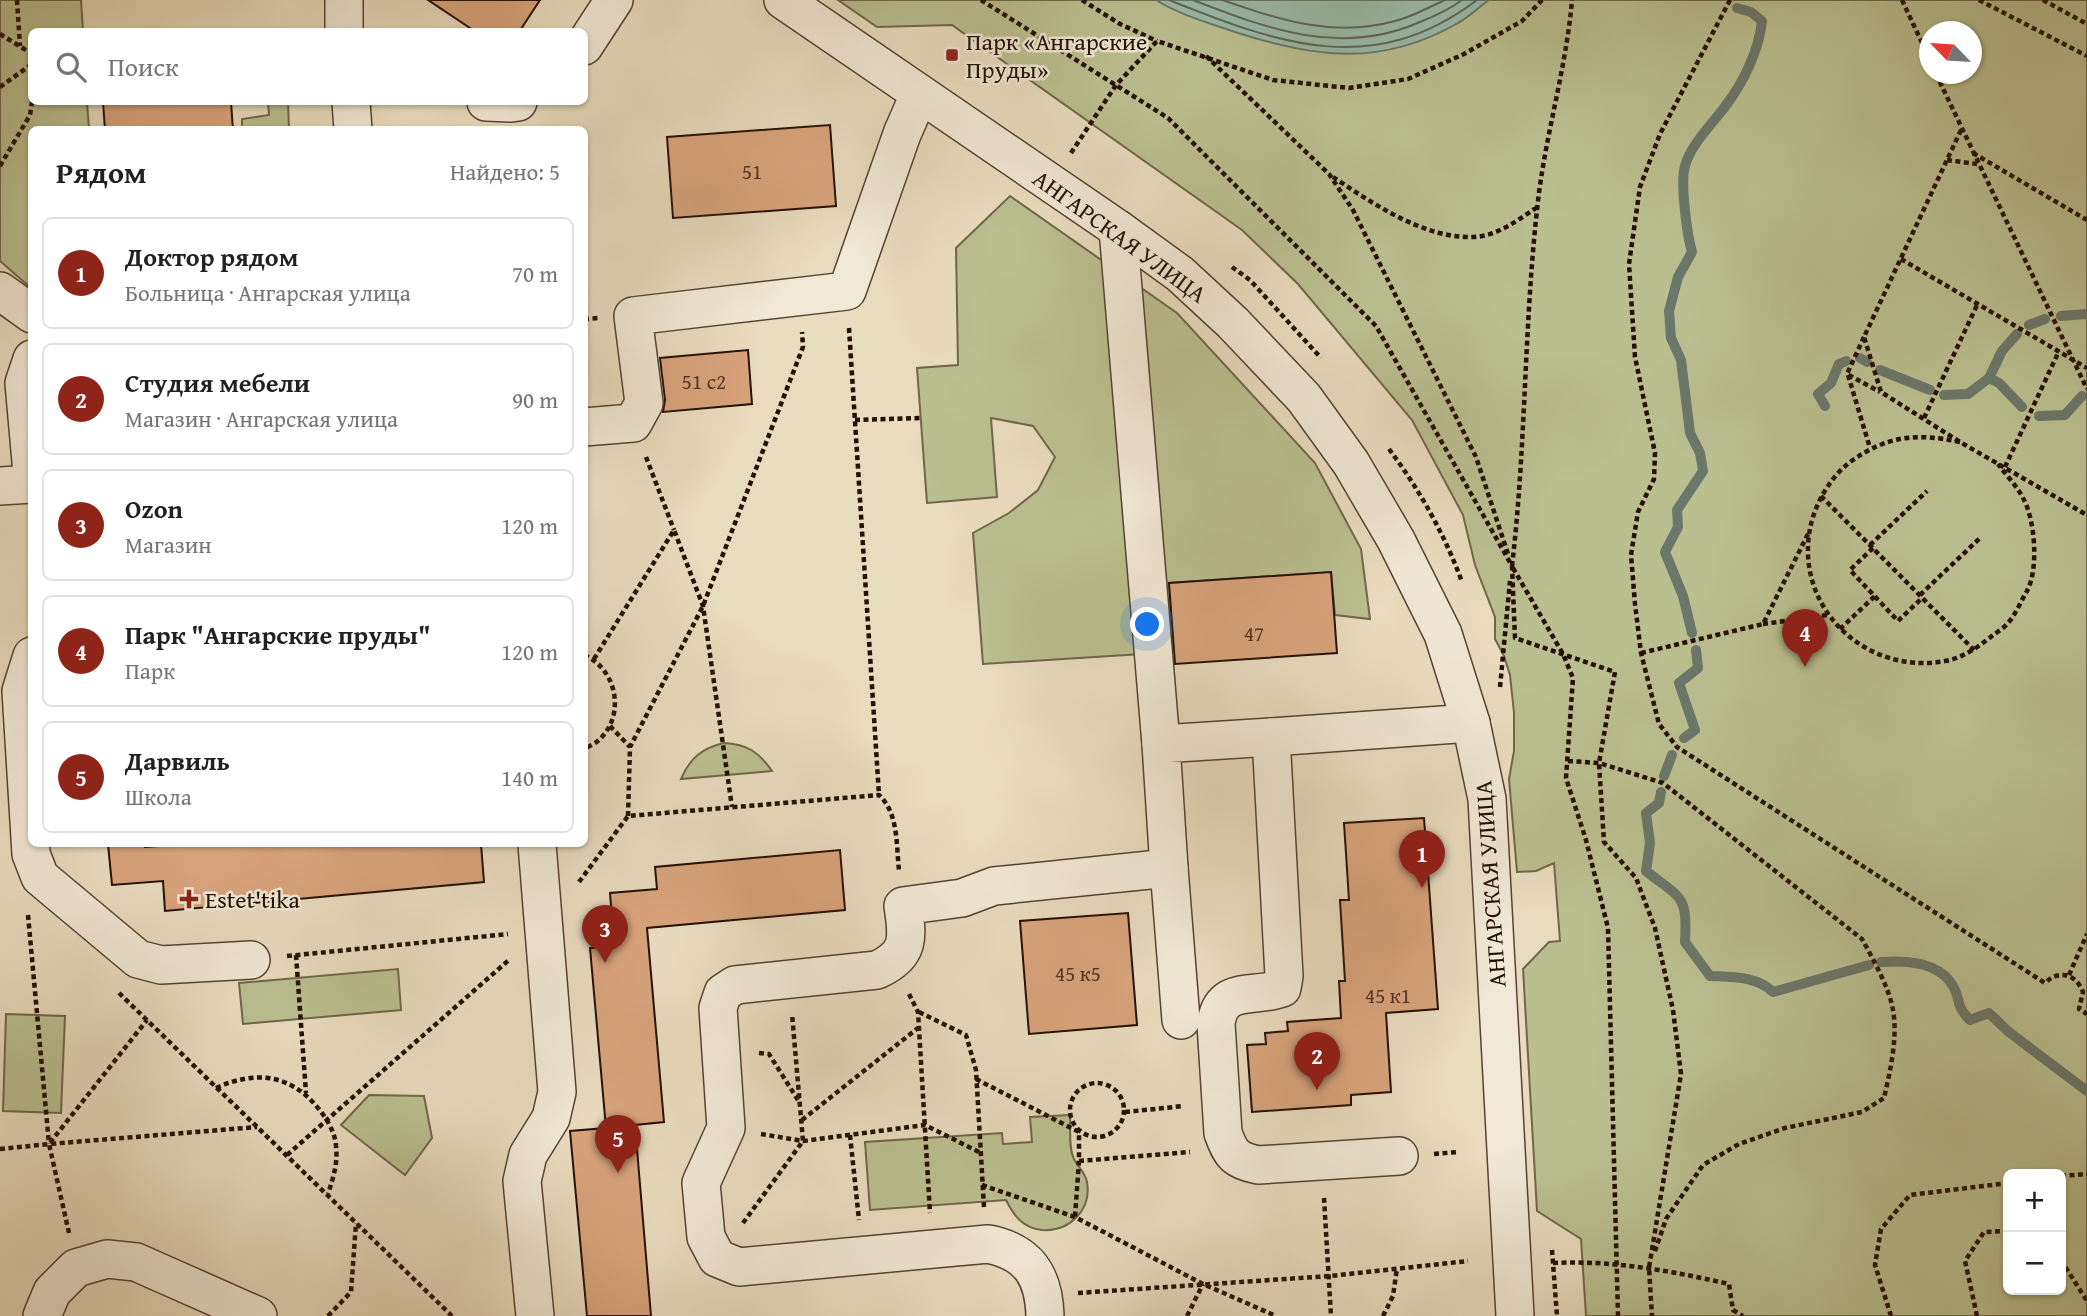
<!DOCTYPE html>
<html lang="ru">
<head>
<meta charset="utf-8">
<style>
  :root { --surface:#fff; --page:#f6f6f6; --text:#202124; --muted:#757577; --line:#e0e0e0; --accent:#8f2418 }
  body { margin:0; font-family:"Gentium Book Plus",serif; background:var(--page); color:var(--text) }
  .controls { position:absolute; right:21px; bottom:21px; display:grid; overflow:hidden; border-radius:10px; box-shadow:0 2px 5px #0004 }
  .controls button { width:63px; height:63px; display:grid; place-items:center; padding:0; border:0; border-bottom:2px solid var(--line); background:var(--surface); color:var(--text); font:35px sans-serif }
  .compass { position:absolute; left:1919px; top:21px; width:63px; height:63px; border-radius:50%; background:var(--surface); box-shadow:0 2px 5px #0004; rotate:295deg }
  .you { position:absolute; left:1148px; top:625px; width:24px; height:24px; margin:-18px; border:5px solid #fff; border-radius:50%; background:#1a73e8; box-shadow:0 0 0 10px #1a73e833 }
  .badge { display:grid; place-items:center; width:46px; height:46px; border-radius:50%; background:var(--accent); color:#fff; font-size:23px; font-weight:700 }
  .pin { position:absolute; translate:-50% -58px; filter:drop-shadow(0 2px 4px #0008) }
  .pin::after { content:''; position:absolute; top:37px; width:24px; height:21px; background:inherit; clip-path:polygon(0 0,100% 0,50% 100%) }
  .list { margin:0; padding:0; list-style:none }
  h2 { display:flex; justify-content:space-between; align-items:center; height:91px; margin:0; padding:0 28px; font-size:30px }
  h2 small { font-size:23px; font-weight:400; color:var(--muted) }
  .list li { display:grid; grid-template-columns:46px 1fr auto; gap:21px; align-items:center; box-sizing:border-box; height:112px; margin:0 14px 14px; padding:0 14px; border:2px solid var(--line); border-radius:10px }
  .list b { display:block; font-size:26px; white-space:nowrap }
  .list p { margin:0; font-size:23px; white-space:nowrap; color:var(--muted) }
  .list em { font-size:23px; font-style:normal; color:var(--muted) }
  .icon { flex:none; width:38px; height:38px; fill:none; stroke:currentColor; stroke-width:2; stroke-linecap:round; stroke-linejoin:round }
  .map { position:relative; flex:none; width:2087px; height:1316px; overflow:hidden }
  .search { position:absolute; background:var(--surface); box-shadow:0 2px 5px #0004; left:28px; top:28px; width:560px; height:77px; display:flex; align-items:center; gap:18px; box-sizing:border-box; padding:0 24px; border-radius:10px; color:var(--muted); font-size:26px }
  .panel { position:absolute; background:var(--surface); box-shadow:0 2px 5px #0004; left:28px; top:126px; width:560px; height:721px; border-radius:10px }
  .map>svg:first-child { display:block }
  .green { fill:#babf8f; stroke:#70674a; stroke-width:2; fill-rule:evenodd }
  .water { fill:#99bcac; stroke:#6b776a; stroke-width:2 }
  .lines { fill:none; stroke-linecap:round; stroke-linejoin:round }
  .shore { stroke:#5f6659; stroke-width:2 }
  .stream { stroke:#6b776a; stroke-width:10 }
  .building { fill:#d8a37c; stroke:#250f06; stroke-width:2 }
  .minor-casing { stroke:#564234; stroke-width:40 }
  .path { stroke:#250f06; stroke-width:4.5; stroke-dasharray:5 3.5; stroke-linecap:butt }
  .minor { stroke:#f1e8d5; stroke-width:37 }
  .poi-dot { fill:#8f2418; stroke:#f1e8d5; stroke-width:2.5 }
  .labels { text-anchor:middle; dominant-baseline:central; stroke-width:5; stroke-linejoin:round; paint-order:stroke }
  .number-label { font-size:21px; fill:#523424 }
  .poi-label { font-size:24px; fill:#250f06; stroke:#f1e8d5; text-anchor:start }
  .street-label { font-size:24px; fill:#250f06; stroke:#f1e8d5 }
</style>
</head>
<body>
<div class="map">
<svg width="2087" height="1316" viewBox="0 0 2087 1316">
  <rect width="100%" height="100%" fill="#e9dbbe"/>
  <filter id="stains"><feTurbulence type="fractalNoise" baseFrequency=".00286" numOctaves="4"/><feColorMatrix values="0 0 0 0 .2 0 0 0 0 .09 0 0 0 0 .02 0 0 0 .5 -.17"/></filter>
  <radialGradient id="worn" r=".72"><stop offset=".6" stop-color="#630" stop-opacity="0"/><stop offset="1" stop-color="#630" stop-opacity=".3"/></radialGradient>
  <g class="green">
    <polygon points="0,0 81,0 83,31 32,32 32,102 87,102 89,129 32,130 31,288 0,261"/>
    <path d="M838 0H2087V1316H1586L1581 1239 1537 1211 1523 969 1549 942 1560 941 1554 863 1536 871 1517 872 1509 779 1514 751V713L1510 675 1504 656 1495 639V617L1475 565 1463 515 1412 420 1298 284 1242 230 952 25 877 27ZM1930 32H1972V74H1930ZM2008 1174H2061V1290H2008Z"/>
    <polygon points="268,102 288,102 289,129 242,129 242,119 269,115"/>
    <polygon points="1010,196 1177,313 1315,463 1361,549 1370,619 1335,615 1331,572 1169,583 1173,652 983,664 973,533 1009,513 1038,490 1055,457 1033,426 991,418 997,497 927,503 917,368 958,365 956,248"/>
    <path d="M724 743C747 744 759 752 772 771L681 779C690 758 702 748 724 743Z"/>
    <polygon points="398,969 401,1010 243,1024 239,983"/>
    <polygon points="6,1014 65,1016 61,1113 3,1111"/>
    <polygon points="369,1095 424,1096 432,1138 405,1175 341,1125"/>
    <path d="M1070 1115C1071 1127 1068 1148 1074 1159 1078 1167 1085 1172 1087 1182 1092 1210 1069 1232 1042 1230 1023 1228 1014 1216 1006 1200L870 1210 865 1142 1002 1133 1003 1144 1032 1142 1030 1117Z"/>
  </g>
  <path class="water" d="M1156 0H1489C1479 7 1469 17 1458 23 1382 67 1315 58 1235 32 1209 23 1180 15 1156 0Z"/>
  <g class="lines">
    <g class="shore">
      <path d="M1169 0C1279 44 1373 79 1477 0"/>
      <path d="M1193 0C1268 29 1341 57 1420 22 1435 16 1449 10 1462 0"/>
      <path d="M1222 0C1281 20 1333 38 1395 21 1412 17 1429 7 1445 0"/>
    </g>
    <g class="stream">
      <polyline points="2061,316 2087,314"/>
      <polyline points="2029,325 2045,319"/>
      <polyline points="1860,358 1867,362"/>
      <polyline points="1880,370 1930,390"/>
      <polyline points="1989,378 1999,383 2022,407"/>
      <polyline points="1944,395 1968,394 1989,378 2002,351 2017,334"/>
      <polyline points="1825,406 1818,394 1831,383 1839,364 1846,361"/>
      <polyline points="2039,416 2065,415 2082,396"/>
      <path d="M1692 633 1683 596 1665 552 1678 527 1677 510 1703 471 1700 453 1690 433 1681 360 1671 338 1669 311 1678 277 1692 252C1687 235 1680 182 1685 166 1690 145 1714 122 1727 104 1744 81 1759 50 1762 21L1751 12 1737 8"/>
      <polyline points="1684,738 1695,730 1679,683 1698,668 1696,650"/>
      <polyline points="1664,776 1672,755"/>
      <path d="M1661 792 1659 803 1646 813 1650 843 1646 871C1681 899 1688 894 1685 942L1710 976C1733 977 1757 976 1773 992L1869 965"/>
      <path d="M1881 962C1906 960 1939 961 1953 986 1962 1001 1954 1004 1970 1020L1989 1013 2009 1032 2087 1091"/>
    </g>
  </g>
  <g class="building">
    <polygon points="428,0 540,0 519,32 476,32"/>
    <polygon points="103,102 231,102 233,130 105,130"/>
    <polygon points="830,125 836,206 673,218 667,137"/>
    <polygon points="748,350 752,404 663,412 665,400 660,358"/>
    <polygon points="1331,572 1337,653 1175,664 1169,583"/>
    <polygon points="1424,818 1438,1009 1386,1013 1391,1092 1351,1095 1351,1105 1252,1112 1247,1045 1266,1044 1265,1033 1288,1031 1287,1022 1341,1018 1339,981 1345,981 1340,900 1349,900 1344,823"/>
    <polygon points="108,844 145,844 145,847 190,844 481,844 484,882 165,911 163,881 112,885"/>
    <polygon points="840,850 845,910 647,928 664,1122 635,1125 651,1316 587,1316 570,1131 606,1128 590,948 614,946 610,893 657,889 655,867"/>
    <polygon points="1128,913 1137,1025 1029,1034 1020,921"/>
  </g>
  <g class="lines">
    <defs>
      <g id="minor">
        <polyline points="344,0 344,32"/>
        <polyline points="783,0 1118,229 1180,274 1233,323 1304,398 1351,463 1396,540 1443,634 1471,723 1487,799 1515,1316"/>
        <polyline points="584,46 614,0"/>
        <polyline points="351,102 353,130"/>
        <polyline points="486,102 511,103 518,102"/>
        <polyline points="1118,229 1161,744"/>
        <polyline points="0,291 32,314"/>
        <polyline points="32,359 24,383 32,473"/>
        <polyline points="584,427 633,423 644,403 633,316 847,291 902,134 919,95"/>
        <polyline points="0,486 32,484"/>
        <polyline points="32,656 21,691 31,854 40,877 138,959 161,965 251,960"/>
        <polyline points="1169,868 1181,1020"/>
        <path d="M1399 1156 1258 1165C1235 1160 1231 1155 1223 1133L1216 1024C1221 984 1253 999 1282 988L1284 976 1271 737 1471 723"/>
        <polyline points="42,1316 52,1292 76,1268 107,1259 136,1262 258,1316"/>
        <polyline points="535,1316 522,1181 528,1155 551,1118 557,1092 537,844"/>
        <path d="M1045 1316C1044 1276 1029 1252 988 1244L739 1267 717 1258 706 1237 701 1183 726 1128 718 1008 723 993 735 985 877 970C910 955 908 938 903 906L962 898 994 886 1169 868 1161 744 1271 737"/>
      </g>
    </defs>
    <use href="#minor" class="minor-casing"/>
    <g class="path">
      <polyline points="17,0 20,46"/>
      <polyline points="981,0 1168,118 1376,326 1512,566 1515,638 1615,672 1599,763 1604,842 1636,878 1655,928 1673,1010 1681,1074 1649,1268 1652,1316"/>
      <polyline points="1082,0 1120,24 1157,41"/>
      <path d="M1730 0 1660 134 1640 187 1629 264 1635 357 1655 453 1654 479 1638 512 1631 555 1635 604 1641 653 1659 724 1677 747 2045 983C2059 969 2076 974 2083 992L2079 1009 2087 1014"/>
      <polyline points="1902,0 1930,60"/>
      <polyline points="1979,0 2087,56"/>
      <polyline points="2043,0 2087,24"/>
      <polyline points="0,34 32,54"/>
      <polyline points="1206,56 1329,174 1353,210 1476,457 1509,557"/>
      <polyline points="1936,74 2087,389"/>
      <polyline points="0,87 32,64"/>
      <polyline points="1961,130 1864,337 1881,392 1960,442 2087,515"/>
      <polyline points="1071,153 1116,85 1157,41 1273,80 1349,88 1408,79 1464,54 1522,21 1542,0"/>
      <polyline points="1973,153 2087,220"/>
      <polyline points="1947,160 1977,164"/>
      <polyline points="0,166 30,115 32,102"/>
      <path d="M1333 177C1372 203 1424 239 1474 237 1497 236 1518 220 1536 208"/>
      <polyline points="1901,259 2087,368"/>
      <polyline points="1232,267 1250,280 1321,358"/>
      <polyline points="584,319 598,318"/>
      <polyline points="849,328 879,795"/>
      <polyline points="1864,337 1847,374 1880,392"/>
      <polyline points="1848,375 1870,448"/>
      <polyline points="1924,418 1978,303"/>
      <polyline points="855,420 921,418"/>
      <path d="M1960 442C1916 433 1888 435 1850 462 1831 477 1817 500 1811 524 1792 605 1864 676 1945 661 1963 658 1978 647 1992 636 1997 632 2004 628 2008 623 2016 614 2021 601 2027 591 2039 569 2035 519 2023 498 2017 486 2006 475 1998 464"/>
      <path d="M1389 449C1419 489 1445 535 1462 582"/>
      <polyline points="646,457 674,530"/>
      <polyline points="2005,467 2059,351"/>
      <polyline points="1821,496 1974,650"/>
      <polyline points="1870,545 1927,491"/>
      <polyline points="1873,548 1850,570 1898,621 1922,598"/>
      <path d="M1512 566C1526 447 1524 328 1537 210 1544 139 1566 71 1572 0"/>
      <polyline points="1513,568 1563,654 1573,678 1566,778 1586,840 1608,928 1618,1316"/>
      <polyline points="1920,595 1980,538"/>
      <polyline points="1763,624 1828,615"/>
      <polyline points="1840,629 1875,596"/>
      <polyline points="1641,653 1763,624 1808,534"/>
      <path d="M584 655C617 669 626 715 599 740 595 744 589 746 584 749"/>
      <polyline points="594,659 674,530 703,606 732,807"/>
      <polyline points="1500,687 1510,581"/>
      <polyline points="610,726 630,747"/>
      <path d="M1568 761 1599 763 1663 783 1862 939C1873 959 1889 987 1893 1010 1898 1038 1890 1072 1884 1098L1862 1112 1785 1128 1739 1144 1703 1165 1666 1219 1654 1254"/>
      <polyline points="628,816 630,747 703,606 803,347 802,332"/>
      <path d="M579 882 628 816 879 795C899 814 896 845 899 870"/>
      <polyline points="28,915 49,1144"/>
      <polyline points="296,955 306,1093"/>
      <polyline points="287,956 508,934"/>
      <polyline points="2069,975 2087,934"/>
      <polyline points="119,993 452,1316"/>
      <polyline points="909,994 918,1012 930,1213"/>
      <polyline points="919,1012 966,1035 976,1070 984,1207"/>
      <polyline points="759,1053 769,1054 798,1100"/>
      <polyline points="976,1079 1079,1132 1079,1161 1075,1217"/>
      <circle cx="1097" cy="1110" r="27"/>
      <path d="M216 1088C256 1070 290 1074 318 1108 327 1119 335 1132 336 1146 338 1164 333 1178 328 1194"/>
      <polyline points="1125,1112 1184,1106"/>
      <polyline points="802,1120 918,1028"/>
      <polyline points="761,1134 803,1141 925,1125 981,1153"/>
      <polyline points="850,1135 859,1220"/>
      <polyline points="0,1149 49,1144 147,1020"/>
      <polyline points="1434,1154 1458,1152"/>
      <polyline points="287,1155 510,959"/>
      <polyline points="1079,1161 1190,1152"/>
      <polyline points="2061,1176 2087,1174"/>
      <polyline points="982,1185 1075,1217 1203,1284 1276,1316"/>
      <polyline points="1324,1198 1331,1316"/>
      <polyline points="743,1223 803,1141 792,1014"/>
      <polyline points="69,1233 49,1144 257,1127"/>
      <polyline points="1552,1250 1557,1316"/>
      <polyline points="2061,1260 2087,1301"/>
      <path d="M1553 1263C1613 1260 1671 1271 1729 1284L1733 1310 1743 1316"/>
      <polyline points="1078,1293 1330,1276 1468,1261"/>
      <polyline points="328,1316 351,1292 356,1223"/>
      <polyline points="1187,1316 1203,1284"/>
      <polyline points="1383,1316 1393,1296 1397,1268"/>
      <polyline points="1891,1316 1875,1265 1881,1229 1910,1195 2008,1183"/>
      <polyline points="1977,1316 1965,1261 1984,1232 2008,1231"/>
    </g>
    <use href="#minor" class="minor"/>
  </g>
  <g class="poi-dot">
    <rect x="945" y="48" width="14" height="14" rx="3.5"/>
    <path d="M185.5 888.5h7v7h7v7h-7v7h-7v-7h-7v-7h7z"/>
  </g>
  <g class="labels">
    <g class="number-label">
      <text x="752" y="171">51</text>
      <text x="704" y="381">51 с2</text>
      <text x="1254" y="633">47</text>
      <text x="1078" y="973">45 к5</text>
      <text x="1388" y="995">45 к1</text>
    </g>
    <g class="poi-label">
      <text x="966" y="41">Парк «Ангарские<tspan x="966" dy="28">Пруды»</tspan></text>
      <text x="205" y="899">Estet'tika</text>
    </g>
    <g class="street-label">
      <text transform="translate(1120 236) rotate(36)">АНГАРСКАЯ УЛИЦА</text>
      <text transform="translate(1490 884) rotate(-94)">АНГАРСКАЯ УЛИЦА</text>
    </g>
  </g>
  <rect width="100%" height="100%" filter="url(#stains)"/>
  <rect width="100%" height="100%" fill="url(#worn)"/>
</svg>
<div class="controls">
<button>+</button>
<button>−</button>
</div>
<svg class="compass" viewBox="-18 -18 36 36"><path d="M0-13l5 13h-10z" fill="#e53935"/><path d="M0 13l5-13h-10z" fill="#757577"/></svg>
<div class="you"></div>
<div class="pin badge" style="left:1422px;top:888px">1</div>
<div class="pin badge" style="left:1317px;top:1090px">2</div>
<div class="pin badge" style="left:605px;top:963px">3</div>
<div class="pin badge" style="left:1805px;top:667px">4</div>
<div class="pin badge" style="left:618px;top:1173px">5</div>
<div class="search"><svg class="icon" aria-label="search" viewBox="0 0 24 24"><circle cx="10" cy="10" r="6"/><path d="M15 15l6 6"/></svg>Поиск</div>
<section class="panel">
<h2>Рядом<small>Найдено: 5</small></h2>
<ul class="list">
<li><span class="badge">1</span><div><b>Доктор рядом</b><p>Больница · Ангарская улица</p></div><em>70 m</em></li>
<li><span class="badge">2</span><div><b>Студия мебели</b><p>Магазин · Ангарская улица</p></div><em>90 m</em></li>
<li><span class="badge">3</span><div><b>Ozon</b><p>Магазин</p></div><em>120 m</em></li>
<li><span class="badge">4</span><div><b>Парк &quot;Ангарские пруды&quot;</b><p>Парк</p></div><em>120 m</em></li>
<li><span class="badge">5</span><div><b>Дарвиль</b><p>Школа</p></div><em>140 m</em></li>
</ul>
</section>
</div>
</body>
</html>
